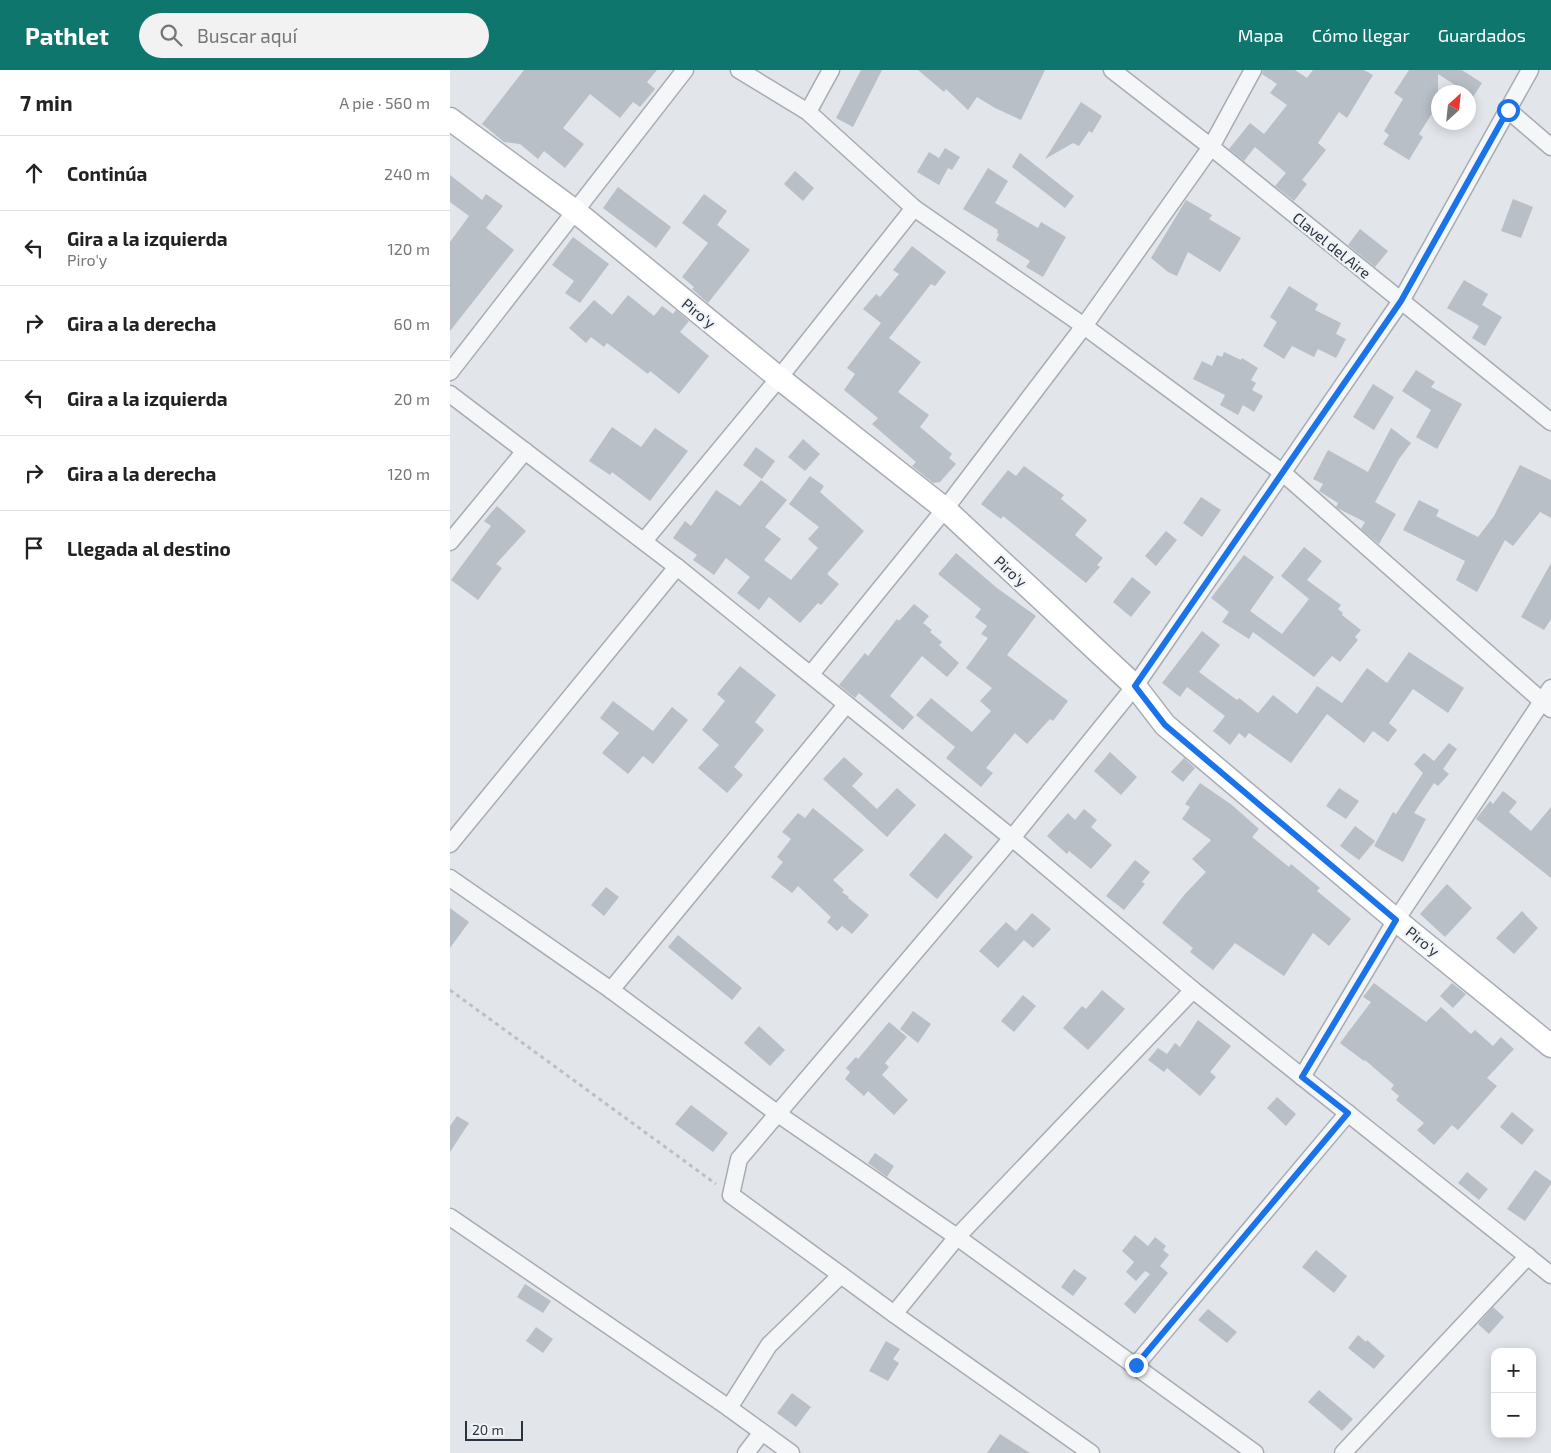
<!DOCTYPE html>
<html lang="es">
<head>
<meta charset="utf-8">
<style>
  :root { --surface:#fff; --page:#f2f2f2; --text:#222; --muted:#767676; --line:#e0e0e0; --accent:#0f766e }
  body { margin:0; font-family:"Exo 2",sans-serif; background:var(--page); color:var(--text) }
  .controls { position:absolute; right:15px; bottom:15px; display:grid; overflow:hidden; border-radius:10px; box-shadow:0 2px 12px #0003 }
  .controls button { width:45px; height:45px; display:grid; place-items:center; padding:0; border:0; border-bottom:1px solid var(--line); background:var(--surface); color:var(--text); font:25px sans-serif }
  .compass { position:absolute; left:981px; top:15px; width:45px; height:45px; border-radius:50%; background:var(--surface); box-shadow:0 2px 12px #0003; rotate:27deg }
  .scale { position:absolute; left:15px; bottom:12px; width:58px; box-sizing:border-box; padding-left:5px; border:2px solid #2a3441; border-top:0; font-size:14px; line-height:18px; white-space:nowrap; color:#2a3441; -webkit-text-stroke:4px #f1f4f7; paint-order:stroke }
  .stop { position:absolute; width:15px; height:15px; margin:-11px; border:4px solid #1a73e8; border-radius:50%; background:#fff }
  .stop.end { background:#1a73e8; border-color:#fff; box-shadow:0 1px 5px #0008 }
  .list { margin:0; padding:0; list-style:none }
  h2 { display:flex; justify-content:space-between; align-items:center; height:65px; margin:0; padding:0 20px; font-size:21px }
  h2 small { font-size:16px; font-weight:400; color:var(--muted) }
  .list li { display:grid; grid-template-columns:32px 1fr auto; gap:15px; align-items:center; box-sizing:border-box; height:75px; padding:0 20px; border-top:1px solid var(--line) }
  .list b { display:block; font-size:19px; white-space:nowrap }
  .list p { margin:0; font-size:16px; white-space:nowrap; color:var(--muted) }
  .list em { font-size:16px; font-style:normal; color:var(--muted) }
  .icon { flex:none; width:28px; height:28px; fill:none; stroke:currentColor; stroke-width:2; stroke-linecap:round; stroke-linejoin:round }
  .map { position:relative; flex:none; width:1101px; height:1383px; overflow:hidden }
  header { display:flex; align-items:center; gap:30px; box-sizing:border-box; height:70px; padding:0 25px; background:var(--accent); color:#fff }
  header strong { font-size:24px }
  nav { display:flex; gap:28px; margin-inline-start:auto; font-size:18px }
  .search { width:350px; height:45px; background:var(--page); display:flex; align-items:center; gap:12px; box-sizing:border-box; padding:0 18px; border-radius:28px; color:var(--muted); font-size:19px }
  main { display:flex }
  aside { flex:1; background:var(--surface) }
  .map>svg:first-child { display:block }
  .building { fill:#b9bfc7 }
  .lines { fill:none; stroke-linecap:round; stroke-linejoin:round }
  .street-casing { stroke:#a7acb4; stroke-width:19 }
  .secondary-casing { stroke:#a7acb4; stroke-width:25 }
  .path { stroke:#bbc0c5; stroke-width:3; stroke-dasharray:4 4; stroke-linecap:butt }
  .street { stroke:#f4f6f8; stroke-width:16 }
  .secondary { stroke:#fff; stroke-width:22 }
  .route { stroke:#1a73e8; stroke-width:6 }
  .labels { text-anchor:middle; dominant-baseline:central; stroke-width:4.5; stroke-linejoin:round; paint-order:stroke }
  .street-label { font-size:15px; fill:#2a3441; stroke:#f1f4f7 }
</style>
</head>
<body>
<header>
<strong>Pathlet</strong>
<div class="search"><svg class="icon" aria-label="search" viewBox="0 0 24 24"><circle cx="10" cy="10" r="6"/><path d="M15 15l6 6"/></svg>Buscar aquí</div>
<nav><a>Mapa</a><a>Cómo llegar</a><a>Guardados</a></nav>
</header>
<main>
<aside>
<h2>7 min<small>A pie · 560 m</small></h2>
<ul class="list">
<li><svg class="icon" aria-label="ahead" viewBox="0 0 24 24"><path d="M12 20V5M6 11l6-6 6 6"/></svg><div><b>Continúa</b></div><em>240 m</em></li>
<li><svg class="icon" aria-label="left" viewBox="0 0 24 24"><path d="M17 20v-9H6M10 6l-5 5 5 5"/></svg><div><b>Gira a la izquierda</b><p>Piro'y</p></div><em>120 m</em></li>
<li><svg class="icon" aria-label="right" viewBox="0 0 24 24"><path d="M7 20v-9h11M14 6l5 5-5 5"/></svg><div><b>Gira a la derecha</b></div><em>60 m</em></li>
<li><svg class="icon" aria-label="left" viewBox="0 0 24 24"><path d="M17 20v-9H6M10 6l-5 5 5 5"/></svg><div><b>Gira a la izquierda</b></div><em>20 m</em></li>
<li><svg class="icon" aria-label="right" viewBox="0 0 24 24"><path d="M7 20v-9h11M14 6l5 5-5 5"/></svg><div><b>Gira a la derecha</b></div><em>120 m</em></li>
<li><svg class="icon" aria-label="arrive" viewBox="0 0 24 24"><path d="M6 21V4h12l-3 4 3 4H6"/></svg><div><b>Llegada al destino</b></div></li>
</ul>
</aside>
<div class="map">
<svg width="1101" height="1383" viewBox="0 0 1101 1383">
  <rect width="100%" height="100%" fill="#e2e5ea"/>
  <g class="building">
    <polygon points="74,0 207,0 197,12 205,19 190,37 183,32 170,48 140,24 113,58 134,74 115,98 94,81 88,89 70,74 54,72 32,54"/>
    <polygon points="411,0 432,0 403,57 386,48"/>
    <polygon points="468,0 595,0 571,50 545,38 527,27 518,40 496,19 494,22"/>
    <polygon points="813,0 845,0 857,8 863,0 914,0 923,5 897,48 889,42 868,73 876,80 852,110 857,114 844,131 825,116 836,103 805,77 794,91 779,79 800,53 814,64 837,35 820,23 827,14 812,4"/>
    <polygon points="959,0 1012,0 1032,13 1023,27 1018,24 1018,22 1016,22 988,4 988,34 969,64 973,67 959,90 933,74 939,65 934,61 953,29 944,23"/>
    <polygon points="631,32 652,46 642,63 639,61 629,76 623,73 595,89"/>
    <polygon points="495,78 510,87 502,100 498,98 489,115 467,102 479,82 489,88"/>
    <polygon points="570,83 624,126 615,138 562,97"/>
    <polygon points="538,98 558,111 545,133 588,158 591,152 616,167 593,207 576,197 580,191 546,170 549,164 547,163 548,160 513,139"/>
    <polygon points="345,101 364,118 353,131 334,114"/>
    <polygon points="0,105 32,130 36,124 53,136 36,158 64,180 0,261 0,172 19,146 0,132"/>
    <polygon points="168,117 221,157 206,178 153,138"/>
    <polygon points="254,124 277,141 267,155 300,180 258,233 242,219 244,217 232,207 258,173 232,153"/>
    <polygon points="1063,129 1083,137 1071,168 1051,161"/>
    <polygon points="736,130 762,145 759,149 791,168 770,202 738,182 727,206 718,202 701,188"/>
    <polygon points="910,159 938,181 925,197 898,175"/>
    <polygon points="123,167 159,194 130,233 115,223 124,211 102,195"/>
    <polygon points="462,176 496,202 485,216 481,214 439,268 471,292 448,322 479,345 470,357 502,384 499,388 506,394 490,412 483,413 462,396 466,392 422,354 428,348 394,320 405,304 397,298 431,253 413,239 426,224 430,227 449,204 443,200"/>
    <polygon points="1014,210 1038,224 1032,235 1052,247 1035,276 1022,268 1029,256 997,238"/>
    <polygon points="839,216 868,234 865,240 891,253 886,264 896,269 886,288 868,279 864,287 842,276 834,289 813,276 827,252 820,247"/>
    <polygon points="178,225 204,246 212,236 223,244 226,240 239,251 230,262 259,286 229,324 200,301 198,304 157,273 154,277 141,267 136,273 119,258 144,230 162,245"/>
    <polygon points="774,282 791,290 792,288 808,298 801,310 806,313 802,320 813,326 804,342 793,335 788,345 770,335 775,325 743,309 752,291 762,296 767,285 772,287"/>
    <polygon points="966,300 985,312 981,317 1012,334 987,379 966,367 981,340 952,321"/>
    <polygon points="923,314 944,327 924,360 903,347"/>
    <polygon points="162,357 191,377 205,358 238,381 200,431 162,402 160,405 139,391"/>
    <polygon points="941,358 961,373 949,389 925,432 946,444 929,474 911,459 915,452 887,438 886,437 888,433 869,421 873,414 863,409 878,380 918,402"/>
    <polygon points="353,369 370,384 355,401 338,387"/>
    <polygon points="306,377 325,391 312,409 293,395"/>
    <polygon points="1070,395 1101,410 1101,448 1090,442 1063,476 1055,470 1027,522 1006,510 1015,491 953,460 969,430 989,440 986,446 1028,467 1044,446"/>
    <polygon points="574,396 614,425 611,429 637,450 625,465 653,488 647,495 650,497 636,513 553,446 551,449 531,434 558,400 566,406"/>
    <polygon points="360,406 374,416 370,422 414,461 377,504 389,514 371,535 368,533 350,553 319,527 309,540 287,523 300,507 276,488 264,505 243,490 247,485 223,468 235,451 241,456 266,420 290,436 311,410 337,430 315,457 331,469 314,490 341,510 368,478 358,469 369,457 339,434"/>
    <polygon points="751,427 771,440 752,467 733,453"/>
    <polygon points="47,436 76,461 46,494 52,498 28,530 1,510 41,456 34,451"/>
    <polygon points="716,461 727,470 706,496 695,486"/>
    <polygon points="854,477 872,491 857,510 891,535 888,539 893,543 892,545 911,560 905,567 908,570 890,592 882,586 864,607 803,562 799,569 772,552 779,542 761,528 794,485 824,507 800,541 832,564 859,529 831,506"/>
    <polygon points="506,483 547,518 586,546 557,585 618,631 603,651 600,649 577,674 565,663 536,698 543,703 531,717 496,688 505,677 466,645 481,628 522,662 541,641 530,631 542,618 516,598 538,568 531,564 537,556 525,547 531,539 488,504"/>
    <polygon points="1101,493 1101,549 1094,560 1071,547"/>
    <polygon points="682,507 701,522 681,547 663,532"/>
    <polygon points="464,534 479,546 473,553 482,560 480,562 492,572 489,575 509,593 497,607 472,586 440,626 464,647 453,660 409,623 405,628 389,615 415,583 418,586 447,549 449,551"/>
    <polygon points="752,561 770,575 749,602 787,630 789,628 808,643 823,625 847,644 867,616 892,633 917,598 937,613 959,582 1014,618 998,643 963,619 939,653 947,660 938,672 923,661 914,673 877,644 841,693 799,663 795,668 789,663 780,675 763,661 775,646 737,617 730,627 712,613"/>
    <polygon points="290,596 326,625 305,652 314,660 284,697 293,705 277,723 248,698 269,675 252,660 275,631 267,624"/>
    <polygon points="163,631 203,661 222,637 238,650 203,694 193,686 178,704 152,683 169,663 150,648"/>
    <polygon points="999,673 1007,679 993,699 999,704 988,716 984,713 964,743 976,749 953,792 924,776 943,742 946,744 973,703 964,694 974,683 984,691"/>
    <polygon points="660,682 687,707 671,725 644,701"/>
    <polygon points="394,687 413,704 402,716 427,739 447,718 466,735 437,767 373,709"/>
    <polygon points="734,688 745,698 733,712 721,702"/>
    <polygon points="750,713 782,735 809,759 802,767 839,797 841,794 870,818 867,821 901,849 879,876 863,863 834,906 785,873 763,900 740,882 743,878 712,853 735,824 756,802 742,789 761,770 732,749 740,737 735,734"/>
    <polygon points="889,718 909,731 896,749 876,736"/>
    <polygon points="1053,721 1067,732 1059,742 1081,761 1101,737 1101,808 1026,749 1040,731 1043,734"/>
    <polygon points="363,738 414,780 383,810 394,820 392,822 399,827 398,828 419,845 402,864 392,856 387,861 377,852 381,847 348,816 342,823 321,807 333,792 327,787 341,769 332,762 348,743 355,748"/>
    <polygon points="634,739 647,750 641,757 662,775 641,799 619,781 617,784 597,766 618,743 625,750"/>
    <polygon points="905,756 925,771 909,790 890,776"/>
    <polygon points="495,763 523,787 487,829 459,805"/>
    <polygon points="685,790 700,802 692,812 695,814 674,840 656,826"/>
    <polygon points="997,814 1022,838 995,867 970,844"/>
    <polygon points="156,817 169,827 154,846 141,835"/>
    <polygon points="0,838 19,852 0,878"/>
    <polygon points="1072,841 1088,858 1064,884 1046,868"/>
    <polygon points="582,843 601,859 583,878 574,870 548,898 529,881 556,852 566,861"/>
    <polygon points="228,865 292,918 282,930 218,877"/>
    <polygon points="924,913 976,952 991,937 1021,964 1025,960 1043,976 1051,967 1064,979 1037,1008 1047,1016 1008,1060 1002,1055 984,1075 967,1060 974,1053 946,1030 949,1026 941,1019 944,1015 915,990 914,991 890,973 921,932 913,927"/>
    <polygon points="1002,913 1016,924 1003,938 990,926"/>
    <polygon points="652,920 675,939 638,980 613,958 632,936 636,939"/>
    <polygon points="573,925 586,936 564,962 551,951"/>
    <polygon points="463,941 481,954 468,973 450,959"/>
    <polygon points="748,950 781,976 760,1002 766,1007 750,1026 717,998 714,1002 698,990 708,978 717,984 725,973 730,977"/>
    <polygon points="439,952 457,967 435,993 439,997 432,1005 458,1030 444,1045 418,1021 414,1026 395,1009 400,1002 396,998 406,987 408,989"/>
    <polygon points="309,956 335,980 320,996 294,973"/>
    <polygon points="827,1027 846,1044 836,1056 817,1038"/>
    <polygon points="241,1035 278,1063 263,1082 225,1054"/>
    <polygon points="1062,1042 1084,1060 1072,1075 1050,1057"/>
    <polygon points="7,1046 19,1053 0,1082 0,1056"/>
    <polygon points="425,1083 444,1096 437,1107 418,1093"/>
    <polygon points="1085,1100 1101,1111 1101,1114 1075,1151 1057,1139"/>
    <polygon points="1017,1102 1038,1119 1029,1130 1008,1113"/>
    <polygon points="685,1165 698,1176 705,1167 716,1176 713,1180 719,1185 710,1196 718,1203 685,1244 674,1234 700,1204 695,1201 686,1211 676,1202 684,1192 672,1181"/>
    <polygon points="866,1180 897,1206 884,1223 852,1197"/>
    <polygon points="624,1199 637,1208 623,1226 611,1217"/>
    <polygon points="75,1214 101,1231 93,1243 67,1227"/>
    <polygon points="1043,1237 1054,1247 1039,1264 1028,1254"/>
    <polygon points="758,1239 787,1262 777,1273 748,1250"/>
    <polygon points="86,1257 103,1269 93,1283 76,1271"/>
    <polygon points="908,1265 916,1272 917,1270 935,1286 924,1299 898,1278"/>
    <polygon points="436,1271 450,1279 443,1289 449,1293 438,1311 419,1301"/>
    <polygon points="869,1320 903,1349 892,1361 858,1332"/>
    <polygon points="342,1323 361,1337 346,1357 327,1343"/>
    <polygon points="550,1364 580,1383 537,1383"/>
  </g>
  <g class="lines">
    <defs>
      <g id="street">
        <polyline points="289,0 358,42 464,138 634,256 833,403 1101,639"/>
        <polyline points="662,0 761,77 1101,352"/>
        <polyline points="1058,40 1101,77"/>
        <polyline points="358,42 381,0"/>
        <polyline points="0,302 235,0"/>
        <polyline points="0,324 227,497 562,768 743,920 1101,1205"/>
        <polyline points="194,471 329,308 464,138"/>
        <polyline points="0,472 75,381"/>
        <polyline points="361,604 495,439 634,256 761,77 803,0"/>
        <polyline points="0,774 227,497"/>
        <polyline points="0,808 161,920 328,1044 507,1167 805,1383"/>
        <polyline points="161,920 396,635"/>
        <polyline points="852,1007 946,850 1101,618"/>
        <polyline points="0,1147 279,1338 341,1383"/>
        <polyline points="391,1205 444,1244 641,1383"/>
        <polyline points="444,1244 507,1167 743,920"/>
        <polyline points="686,1295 898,1043"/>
        <polyline points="279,1338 319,1275 391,1205 281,1125 289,1089 562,768 685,616 951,231 1080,0"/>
        <polyline points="296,1383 312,1362"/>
        <polyline points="893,1383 1078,1186"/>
      </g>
      <polyline id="secondary" points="0,49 125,141 329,308 495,439 685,616 715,655 946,850 1101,976"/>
    </defs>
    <use href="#street" class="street-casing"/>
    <use href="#secondary" class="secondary-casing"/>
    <polyline class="path" points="0,920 266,1114"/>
    <use href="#street" class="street"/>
    <use href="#secondary" class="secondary"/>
  </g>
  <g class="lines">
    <polyline class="route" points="686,1295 898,1043 852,1007 946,850 715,655 685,616 951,231 1058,40"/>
  </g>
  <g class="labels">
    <g class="street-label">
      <text transform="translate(882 175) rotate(39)">Clavel del Aire</text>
      <text transform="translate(249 243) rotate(39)">Piro'y</text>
      <text transform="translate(561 501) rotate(43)">Piro'y</text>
      <text transform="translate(973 871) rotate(39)">Piro'y</text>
    </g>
  </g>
</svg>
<div class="controls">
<button>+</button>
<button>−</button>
</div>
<svg class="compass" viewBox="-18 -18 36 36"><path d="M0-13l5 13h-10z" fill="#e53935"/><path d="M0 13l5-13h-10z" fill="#767676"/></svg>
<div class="scale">20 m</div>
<div class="stop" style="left:1058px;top:40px"></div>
<div class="stop end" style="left:686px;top:1295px"></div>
</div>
</main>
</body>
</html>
